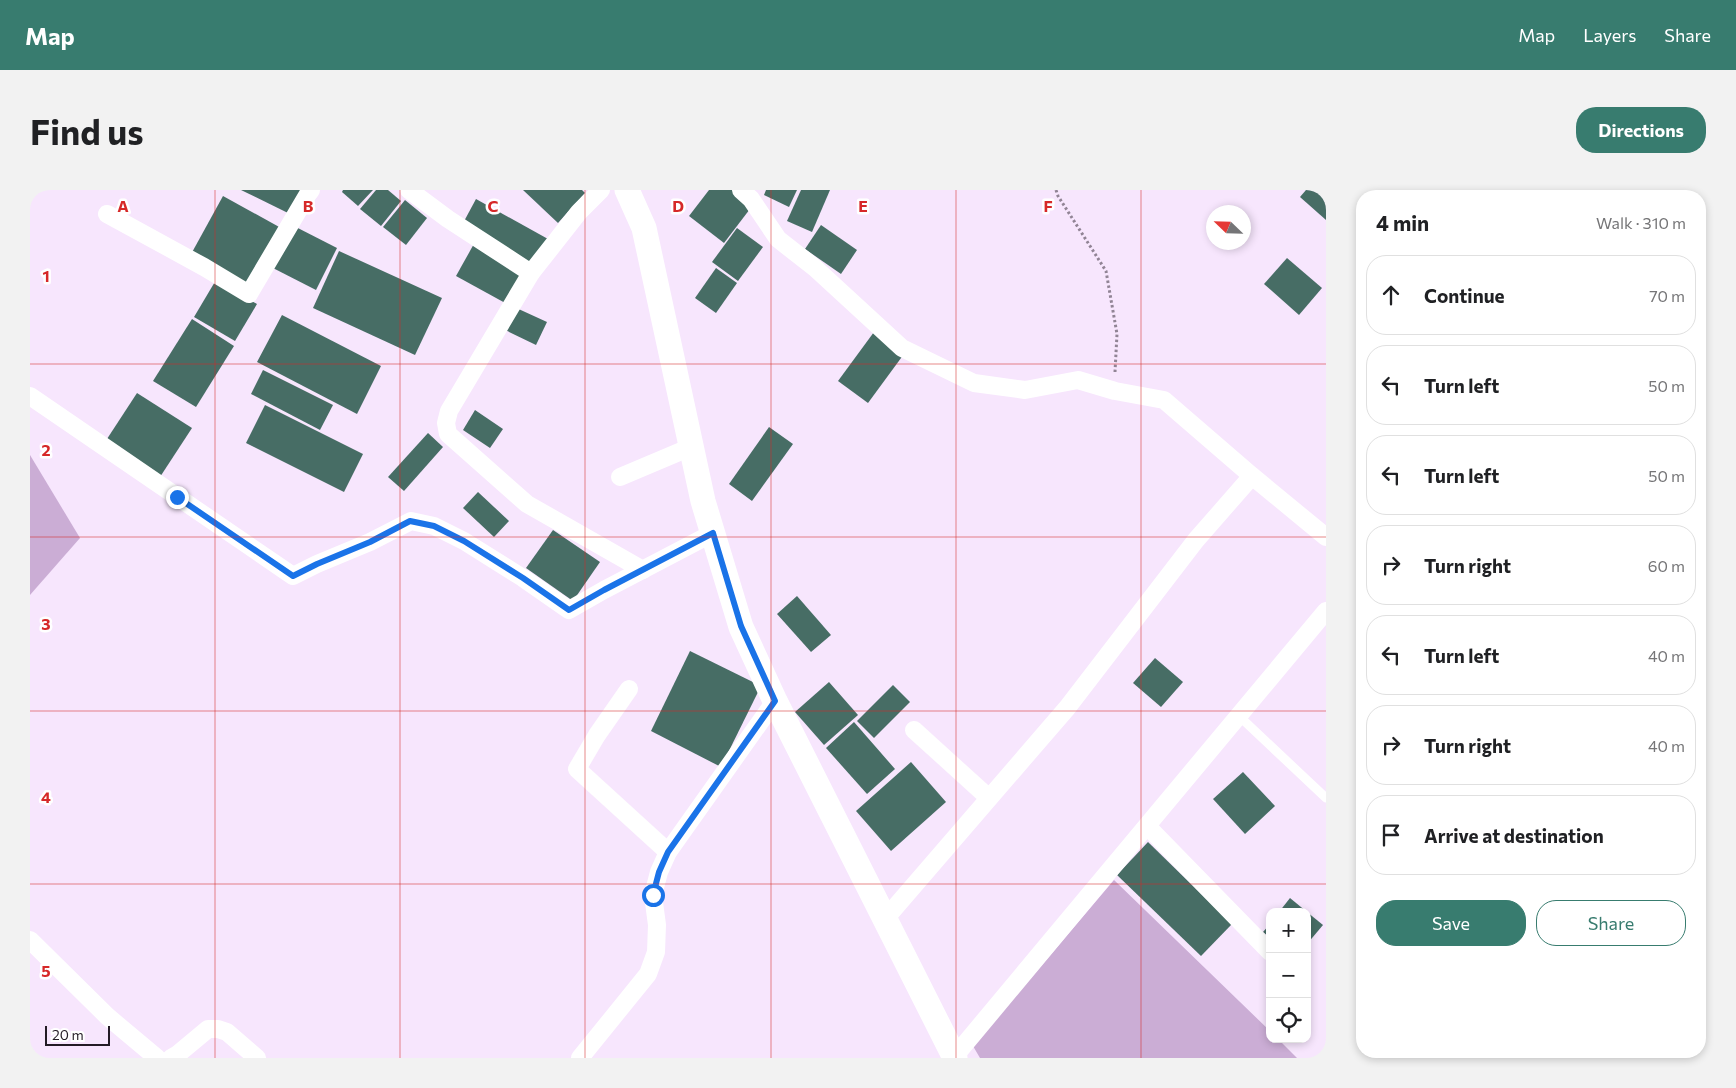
<!DOCTYPE html>
<html lang="en">
<head>
<meta charset="utf-8">
<style>
  :root { --surface:#fff; --page:#f2f2f2; --text:#202124; --muted:#757577; --line:#e0e0e0; --accent:#387c6f }
  body { margin:0; font-family:Commissioner,sans-serif; background:var(--page); color:var(--text) }
  .controls { position:absolute; right:15px; bottom:15px; display:grid; overflow:hidden; border-radius:10px; box-shadow:0 2px 8px #0003 }
  .controls button { width:45px; height:45px; display:grid; place-items:center; padding:0; border:0; border-bottom:1px solid var(--line); background:var(--surface); color:var(--text); font:25px sans-serif }
  .compass { position:absolute; left:1176px; top:15px; width:45px; height:45px; border-radius:50%; background:var(--surface); box-shadow:0 2px 8px #0003; rotate:293deg }
  .scale { position:absolute; left:15px; bottom:12px; width:65px; box-sizing:border-box; padding-left:5px; border:2px solid #231b25; border-top:0; font-size:14px; line-height:18px; white-space:nowrap; color:#231b25; -webkit-text-stroke:4px #fff; paint-order:stroke }
  .stop { position:absolute; width:15px; height:15px; margin:-11px; border:4px solid #1a73e8; border-radius:50%; background:#fff }
  .stop.end { background:#1a73e8; border-color:#fff; box-shadow:0 1px 5px #0008 }
  .list { margin:0; padding:0; list-style:none }
  h2 { display:flex; justify-content:space-between; align-items:center; height:65px; margin:0; padding:0 20px; font-size:21px }
  h2 small { font-size:16px; font-weight:400; color:var(--muted) }
  .list li { display:grid; grid-template-columns:32px 1fr auto; gap:15px; align-items:center; box-sizing:border-box; height:80px; margin:0 10px 10px; padding:0 10px; border:1px solid var(--line); border-radius:20px }
  .list b { display:block; font-size:19px; white-space:nowrap }
  .list em { font-size:16px; font-style:normal; color:var(--muted) }
  .actions { display:flex; gap:10px; padding:15px 20px }
  .actions a { flex:1; padding:11px 0; border:1px solid var(--accent); border-radius:20px; text-align:center; font-size:18px; color:var(--accent) }
  .actions .main { background:var(--accent); color:#fff }
  .icon { flex:none; width:28px; height:28px; fill:none; stroke:currentColor; stroke-width:2; stroke-linecap:round; stroke-linejoin:round }
  .map { position:relative; flex:none; width:1296px; height:868px; overflow:hidden; border-radius:20px }
  header { display:flex; align-items:center; gap:30px; box-sizing:border-box; height:70px; padding:0 25px; background:var(--accent); color:#fff }
  header strong { font-size:24px }
  nav { display:flex; gap:28px; margin-inline-start:auto; font-size:18px }
  .intro { display:flex; align-items:center; justify-content:space-between; box-sizing:border-box; height:120px; padding:0 30px }
  h1 { margin:0; font-size:35px }
  .button { padding:12px 22px; border-radius:20px; background:var(--accent); color:#fff; font-size:18px; font-weight:700 }
  main { display:flex; gap:30px; padding:0 30px }
  aside { flex:1; background:var(--surface); border-radius:20px; box-shadow:0 2px 8px #0003 }
  .map>svg:first-child { display:block }
  .green { fill:#cbadd5 }
  .building { fill:#476d65 }
  .lines { fill:none; stroke-linecap:round; stroke-linejoin:round }
  .path { stroke:#918495; stroke-width:3; stroke-dasharray:2.5 2.5; stroke-linecap:butt }
  .lane { stroke:#fff; stroke-width:9 }
  .street { stroke:#fff; stroke-width:18 }
  .secondary { stroke:#fff; stroke-width:25 }
  .route { stroke:#1a73e8; stroke-width:6 }
  .grid { fill:none; stroke:#d62828; stroke-width:1; stroke-opacity:0.55 }
  .grid-label { font-size:16px; text-anchor:middle; font-weight:bold; fill:#d62828; stroke:#fff; stroke-width:5; stroke-linejoin:round; paint-order:stroke }
</style>
</head>
<body>
<header>
<strong>Map</strong>
<nav><a>Map</a><a>Layers</a><a>Share</a></nav>
</header>
<div class="intro"><h1>Find us</h1><a class="button">Directions</a></div>
<main>
<div class="map">
<svg width="1296" height="868" viewBox="0 0 1296 868">
  <rect width="100%" height="100%" fill="#f7e6fd"/>
  <g class="green">
    <polygon points="0,265 50,348 0,405"/>
    <polygon points="1084,690 1240,841 1240,849 1248,849 1267,868 950,868 943,856"/>
  </g>
  <g class="building">
    <polygon points="211,0 272,0 260,24"/>
    <polygon points="313,0 343,0 328,16 312,2"/>
    <polygon points="346,0 358,0 371,11 351,36 330,19"/>
    <polygon points="493,0 552,0 555,3 528,33"/>
    <polygon points="679,0 704,0 723,15 694,53 659,26"/>
    <polygon points="736,0 767,0 759,17 734,5"/>
    <polygon points="771,0 800,0 782,42 757,31"/>
    <polygon points="1276,0 1296,0 1296,30 1270,7"/>
    <polygon points="193,6 251,38 218,97 160,66"/>
    <polygon points="446,9 518,49 504,75 432,35"/>
    <polygon points="375,10 397,28 376,55 353,37"/>
    <polygon points="260,34 307,58 286,100 239,76"/>
    <polygon points="791,35 827,60 811,84 775,59"/>
    <polygon points="707,38 733,57 708,91 682,72"/>
    <polygon points="445,52 496,81 477,114 426,86"/>
    <polygon points="309,61 412,108 385,165 283,118"/>
    <polygon points="1257,68 1292,98 1269,125 1234,94"/>
    <polygon points="686,78 707,93 686,123 665,108"/>
    <polygon points="186,90 227,114 205,151 164,127"/>
    <polygon points="482,116 517,132 506,155 471,138"/>
    <polygon points="252,125 351,176 327,224 227,172"/>
    <polygon points="162,129 204,156 166,217 123,191"/>
    <polygon points="844,142 874,164 838,213 808,191"/>
    <polygon points="233,180 303,215 290,240 221,204"/>
    <polygon points="107,203 162,238 130,287 75,252"/>
    <polygon points="235,215 333,264 314,302 216,253"/>
    <polygon points="445,220 473,239 460,258 433,240"/>
    <polygon points="739,237 763,254 722,311 699,294"/>
    <polygon points="398,243 413,257 374,301 358,287"/>
    <polygon points="448,302 479,331 464,347 433,318"/>
    <polygon points="523,340 570,372 543,411 496,378"/>
    <polygon points="767,406 801,445 781,462 747,424"/>
    <polygon points="660,461 731,496 691,577 621,541"/>
    <polygon points="1125,468 1153,492 1131,517 1103,493"/>
    <polygon points="799,492 828,525 794,555 765,522"/>
    <polygon points="863,495 880,512 844,548 827,531"/>
    <polygon points="824,532 865,579 837,604 796,558"/>
    <polygon points="881,572 916,612 861,661 826,621"/>
    <polygon points="1213,582 1245,616 1215,644 1183,609"/>
    <polygon points="1118,652 1202,734 1171,766 1087,685"/>
    <polygon points="1260,708 1277,722 1249,722"/>
    <polygon points="1277,722 1293,735 1277,754"/>
    <polygon points="1240,734 1240,748 1233,742"/>
  </g>
  <g class="lines">
    <polyline class="path" points="1026,0 1028,6 1076,81 1087,144 1085,182"/>
    <polyline class="lane" points="1209,526 1296,608"/>
    <g class="street">
      <polyline points="379,0 418,29 501,83"/>
      <polyline points="571,0 549,22 501,83 419,221 416,233 418,244 497,314 613,380"/>
      <polyline points="711,0 721,9 748,49 785,78 872,158 944,193 995,200 1048,190 1085,201 1134,210 1222,286"/>
      <polyline points="77,24 174,77 219,104 278,4 281,0"/>
      <polyline points="0,206 263,386 287,374 340,352 381,331 404,336 434,351 493,388 539,420 574,400 683,343"/>
      <polyline points="590,287 661,257"/>
      <polyline points="599,499 567,545 547,579 638,662"/>
      <polyline points="884,540 959,608"/>
      <polyline points="1117,636 1240,762"/>
      <polyline points="855,729 1037,518 1166,350 1222,286 1296,347"/>
      <polyline points="0,750 77,826 127,868"/>
      <polyline points="924,867 1296,421"/>
      <polyline points="141,868 148,864 178,839 188,839 197,842 227,868"/>
      <polyline points="550,868 618,784 626,762 627,735 623,705 629,682 638,662 745,511"/>
    </g>
    <polyline class="secondary" points="597,0 614,38 673,311 711,437 745,511 925,868"/>
  </g>
  <g class="lines">
    <polyline class="route" points="147,307 263,386 287,374 340,352 380,331 404,336 434,351 493,388 539,420 574,400 683,343 711,436 745,511 638,662 629,682 623,705"/>
  </g>
  <path class="grid" d="M185 0V868M370 0V868M555 0V868M741 0V868M926 0V868M1111 0V868M0 174H1296M0 347H1296M0 521H1296M0 694H1296"/>
  <g class="grid-label">
    <text x="93" y="22">A</text>
    <text x="278" y="22">B</text>
    <text x="463" y="22">C</text>
    <text x="648" y="22">D</text>
    <text x="833" y="22">E</text>
    <text x="1018" y="22">F</text>
    <text x="16" y="92">1</text>
    <text x="16" y="266">2</text>
    <text x="16" y="440">3</text>
    <text x="16" y="613">4</text>
    <text x="16" y="787">5</text>
  </g>
</svg>
<div class="controls">
<button>+</button>
<button>−</button>
<button><svg class="icon" aria-label="locate" viewBox="0 0 24 24"><circle cx="12" cy="12" r="6"/><path d="M12 2v4M12 18v4M2 12h4M18 12h4"/></svg></button>
</div>
<svg class="compass" viewBox="-18 -18 36 36"><path d="M0-13l5 13h-10z" fill="#e53935"/><path d="M0 13l5-13h-10z" fill="#757577"/></svg>
<div class="scale">20 m</div>
<div class="stop" style="left:623px;top:705px"></div>
<div class="stop end" style="left:147px;top:307px"></div>
</div>
<aside>
<h2>4 min<small>Walk · 310 m</small></h2>
<ul class="list">
<li><svg class="icon" aria-label="ahead" viewBox="0 0 24 24"><path d="M12 20V5M6 11l6-6 6 6"/></svg><div><b>Continue</b></div><em>70 m</em></li>
<li><svg class="icon" aria-label="left" viewBox="0 0 24 24"><path d="M17 20v-9H6M10 6l-5 5 5 5"/></svg><div><b>Turn left</b></div><em>50 m</em></li>
<li><svg class="icon" aria-label="left" viewBox="0 0 24 24"><path d="M17 20v-9H6M10 6l-5 5 5 5"/></svg><div><b>Turn left</b></div><em>50 m</em></li>
<li><svg class="icon" aria-label="right" viewBox="0 0 24 24"><path d="M7 20v-9h11M14 6l5 5-5 5"/></svg><div><b>Turn right</b></div><em>60 m</em></li>
<li><svg class="icon" aria-label="left" viewBox="0 0 24 24"><path d="M17 20v-9H6M10 6l-5 5 5 5"/></svg><div><b>Turn left</b></div><em>40 m</em></li>
<li><svg class="icon" aria-label="right" viewBox="0 0 24 24"><path d="M7 20v-9h11M14 6l5 5-5 5"/></svg><div><b>Turn right</b></div><em>40 m</em></li>
<li><svg class="icon" aria-label="arrive" viewBox="0 0 24 24"><path d="M6 21V4h12l-3 4 3 4H6"/></svg><div><b>Arrive at destination</b></div></li>
</ul>
<div class="actions"><a class="main">Save</a><a>Share</a></div>
</aside>
</main>
</body>
</html>
